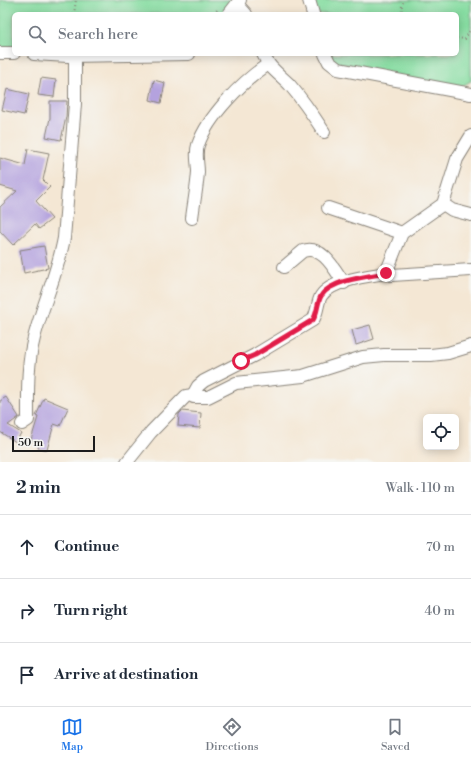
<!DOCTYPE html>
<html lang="en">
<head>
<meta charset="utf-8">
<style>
  :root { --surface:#fff; --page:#f2f2f3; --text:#1f2937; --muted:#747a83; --line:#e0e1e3; --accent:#1a73e8 }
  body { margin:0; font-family:"Libre Bodoni",serif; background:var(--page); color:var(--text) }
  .controls { position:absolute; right:12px; bottom:12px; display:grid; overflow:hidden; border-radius:6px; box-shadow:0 2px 10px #0003 }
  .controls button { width:36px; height:36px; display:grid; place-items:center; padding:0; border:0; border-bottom:1px solid var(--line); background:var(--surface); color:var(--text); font:20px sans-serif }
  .scale { position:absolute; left:12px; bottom:10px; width:83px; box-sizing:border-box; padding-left:4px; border:2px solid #1c1c1c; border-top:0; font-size:11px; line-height:14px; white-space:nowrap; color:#1c1c1c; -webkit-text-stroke:3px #f6f6f2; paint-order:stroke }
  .stop { position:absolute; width:12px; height:12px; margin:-9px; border:3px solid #e11d48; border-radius:50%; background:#fff }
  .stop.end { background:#e11d48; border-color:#fff; box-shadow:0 1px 4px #0008 }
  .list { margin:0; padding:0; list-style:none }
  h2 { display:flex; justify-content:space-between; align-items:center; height:52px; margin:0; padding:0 16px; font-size:17px }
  h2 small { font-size:13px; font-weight:400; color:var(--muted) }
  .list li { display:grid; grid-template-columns:26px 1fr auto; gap:12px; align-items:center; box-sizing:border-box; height:64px; padding:0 16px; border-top:1px solid var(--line) }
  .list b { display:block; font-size:15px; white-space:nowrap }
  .list em { font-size:13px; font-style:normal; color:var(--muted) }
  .icon { flex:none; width:22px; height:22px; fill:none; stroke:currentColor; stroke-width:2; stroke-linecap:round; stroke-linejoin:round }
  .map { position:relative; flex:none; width:471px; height:462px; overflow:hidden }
  .search { position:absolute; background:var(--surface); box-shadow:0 2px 10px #0003; left:12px; right:12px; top:12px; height:44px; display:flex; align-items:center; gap:10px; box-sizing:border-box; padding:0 14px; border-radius:6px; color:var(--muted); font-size:15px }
  .sheet { height:244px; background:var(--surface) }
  nav { display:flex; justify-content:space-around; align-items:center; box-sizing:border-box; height:56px; border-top:1px solid var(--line); background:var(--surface); font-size:11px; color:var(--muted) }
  nav a { display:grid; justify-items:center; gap:2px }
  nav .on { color:var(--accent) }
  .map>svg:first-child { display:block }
  .green { fill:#83db9f; stroke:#507c5e }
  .building { fill:#b4a2de }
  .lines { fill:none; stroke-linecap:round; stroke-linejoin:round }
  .minor-casing { stroke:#888278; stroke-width:14 }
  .path { stroke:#888278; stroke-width:2; stroke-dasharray:1 3; stroke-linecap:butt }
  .minor { stroke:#fff; stroke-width:12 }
  .route { stroke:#e11d48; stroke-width:5 }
</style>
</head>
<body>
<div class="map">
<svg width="471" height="462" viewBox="0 0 471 462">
  <rect width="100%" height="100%" fill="#f6f6f2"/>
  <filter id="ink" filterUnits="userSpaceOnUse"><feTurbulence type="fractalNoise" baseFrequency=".025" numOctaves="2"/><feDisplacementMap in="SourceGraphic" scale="8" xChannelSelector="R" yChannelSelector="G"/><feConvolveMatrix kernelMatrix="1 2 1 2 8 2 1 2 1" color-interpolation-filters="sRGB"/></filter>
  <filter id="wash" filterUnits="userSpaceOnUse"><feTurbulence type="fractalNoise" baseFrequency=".012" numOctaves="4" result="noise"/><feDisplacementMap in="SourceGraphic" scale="16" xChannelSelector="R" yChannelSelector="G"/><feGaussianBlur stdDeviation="0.9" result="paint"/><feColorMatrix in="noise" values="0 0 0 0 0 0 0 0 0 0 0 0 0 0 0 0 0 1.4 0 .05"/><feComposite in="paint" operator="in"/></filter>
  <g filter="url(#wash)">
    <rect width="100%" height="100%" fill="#f4e7d4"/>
    <g class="green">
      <polygon points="0,0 233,0 222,14 14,14 14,51 0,51"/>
      <polygon points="313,0 471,0 471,81 456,90 335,62 329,54 457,54 457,14 317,14"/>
    </g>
    <g id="blocks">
      <g class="building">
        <polygon points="41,78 56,80 54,97 38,95"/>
        <polygon points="154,80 165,83 161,103 150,100"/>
        <polygon points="7,89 29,94 24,115 2,110"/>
        <polygon points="50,101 67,101 66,117 61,140 46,137 50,118"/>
        <polygon points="28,149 49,153 43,180 50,187 36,201 52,219 39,229 35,224 13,245 0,231 0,207 17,191 0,186 0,158 25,165"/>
        <polygon points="44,246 48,268 24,273 20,250"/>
        <polygon points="370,325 374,339 356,345 352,330"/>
        <polygon points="6,397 19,417 8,425 21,433 16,442 0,432 0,401"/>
        <polygon points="44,398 68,408 60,426 54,424 47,450 38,448 40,443 31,440 38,417 36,416"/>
        <polygon points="182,411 201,413 200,428 178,426 179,414"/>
      </g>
    </g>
  </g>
  <g filter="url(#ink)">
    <use href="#blocks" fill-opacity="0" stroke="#888278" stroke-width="1"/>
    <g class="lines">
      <defs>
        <g id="minor">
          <polyline points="309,0 313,14"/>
          <polyline points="237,4 246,14"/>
          <polyline points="229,14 240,0"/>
          <polyline points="0,53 14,53"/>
          <polyline points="34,54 68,56 189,54"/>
          <path d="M263 54C269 68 279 74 289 84 302 99 313 115 324 132"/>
          <polyline points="325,54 329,62 338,69 471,94"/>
          <polyline points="443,204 452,210 471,215"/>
          <polyline points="328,208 402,233"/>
          <path d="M192 218C194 202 197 187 198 172 198 163 195 154 198 145 208 116 242 82 267 65"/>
          <path d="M284 267 303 251C322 244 335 270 344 283"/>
          <polyline points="386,273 402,233 443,204 457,159 471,136"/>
          <polyline points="386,273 392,275 471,270"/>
          <polyline points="193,395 194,397 208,397 236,383 303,376 363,357 384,355 431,355 448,353 471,346"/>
          <path d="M193 395 198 386 204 381 255 355 313 320C318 312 317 303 321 296 331 280 369 276 386 273"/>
          <path d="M22 424 28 420C28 392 27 365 34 338 43 304 58 272 64 238L75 104V55"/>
          <polyline points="127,462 151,432 186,396 193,395"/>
        </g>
      </defs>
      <use href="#minor" class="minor-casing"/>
      <g class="path">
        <polyline points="74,14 76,0"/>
        <polyline points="214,14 218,9"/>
        <polyline points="404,14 401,9 404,0"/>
        <polyline points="457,38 465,39 471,28"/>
      </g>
      <use href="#minor" class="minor"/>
    </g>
  </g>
  <g class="lines" filter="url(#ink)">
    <path class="route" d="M241 361 255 355 313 320C318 312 317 303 321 296 331 280 369 276 386 273"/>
  </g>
</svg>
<div class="controls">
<button><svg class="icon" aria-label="locate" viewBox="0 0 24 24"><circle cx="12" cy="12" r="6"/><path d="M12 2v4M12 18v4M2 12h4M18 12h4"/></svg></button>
</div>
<div class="scale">50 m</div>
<div class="stop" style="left:241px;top:361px"></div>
<div class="stop end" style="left:386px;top:273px"></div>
<div class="search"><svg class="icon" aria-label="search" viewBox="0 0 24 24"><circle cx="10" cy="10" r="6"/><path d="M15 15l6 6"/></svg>Search here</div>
</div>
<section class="sheet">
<h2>2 min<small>Walk · 110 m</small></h2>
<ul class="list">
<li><svg class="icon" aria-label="ahead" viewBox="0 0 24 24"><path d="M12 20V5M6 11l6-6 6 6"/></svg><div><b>Continue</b></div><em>70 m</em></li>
<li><svg class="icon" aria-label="right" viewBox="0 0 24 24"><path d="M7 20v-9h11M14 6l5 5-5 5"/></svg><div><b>Turn right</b></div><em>40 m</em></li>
<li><svg class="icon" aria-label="arrive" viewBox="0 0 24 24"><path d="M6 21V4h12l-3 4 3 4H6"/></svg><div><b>Arrive at destination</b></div></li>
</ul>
</section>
<nav>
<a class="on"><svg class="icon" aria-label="map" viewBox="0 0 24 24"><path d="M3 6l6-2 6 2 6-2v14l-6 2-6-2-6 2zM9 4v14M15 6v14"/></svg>Map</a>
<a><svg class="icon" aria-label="directions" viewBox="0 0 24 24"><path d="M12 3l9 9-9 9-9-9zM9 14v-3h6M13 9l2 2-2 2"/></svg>Directions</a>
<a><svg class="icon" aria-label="saved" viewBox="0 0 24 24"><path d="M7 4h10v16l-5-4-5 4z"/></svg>Saved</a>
</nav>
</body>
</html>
